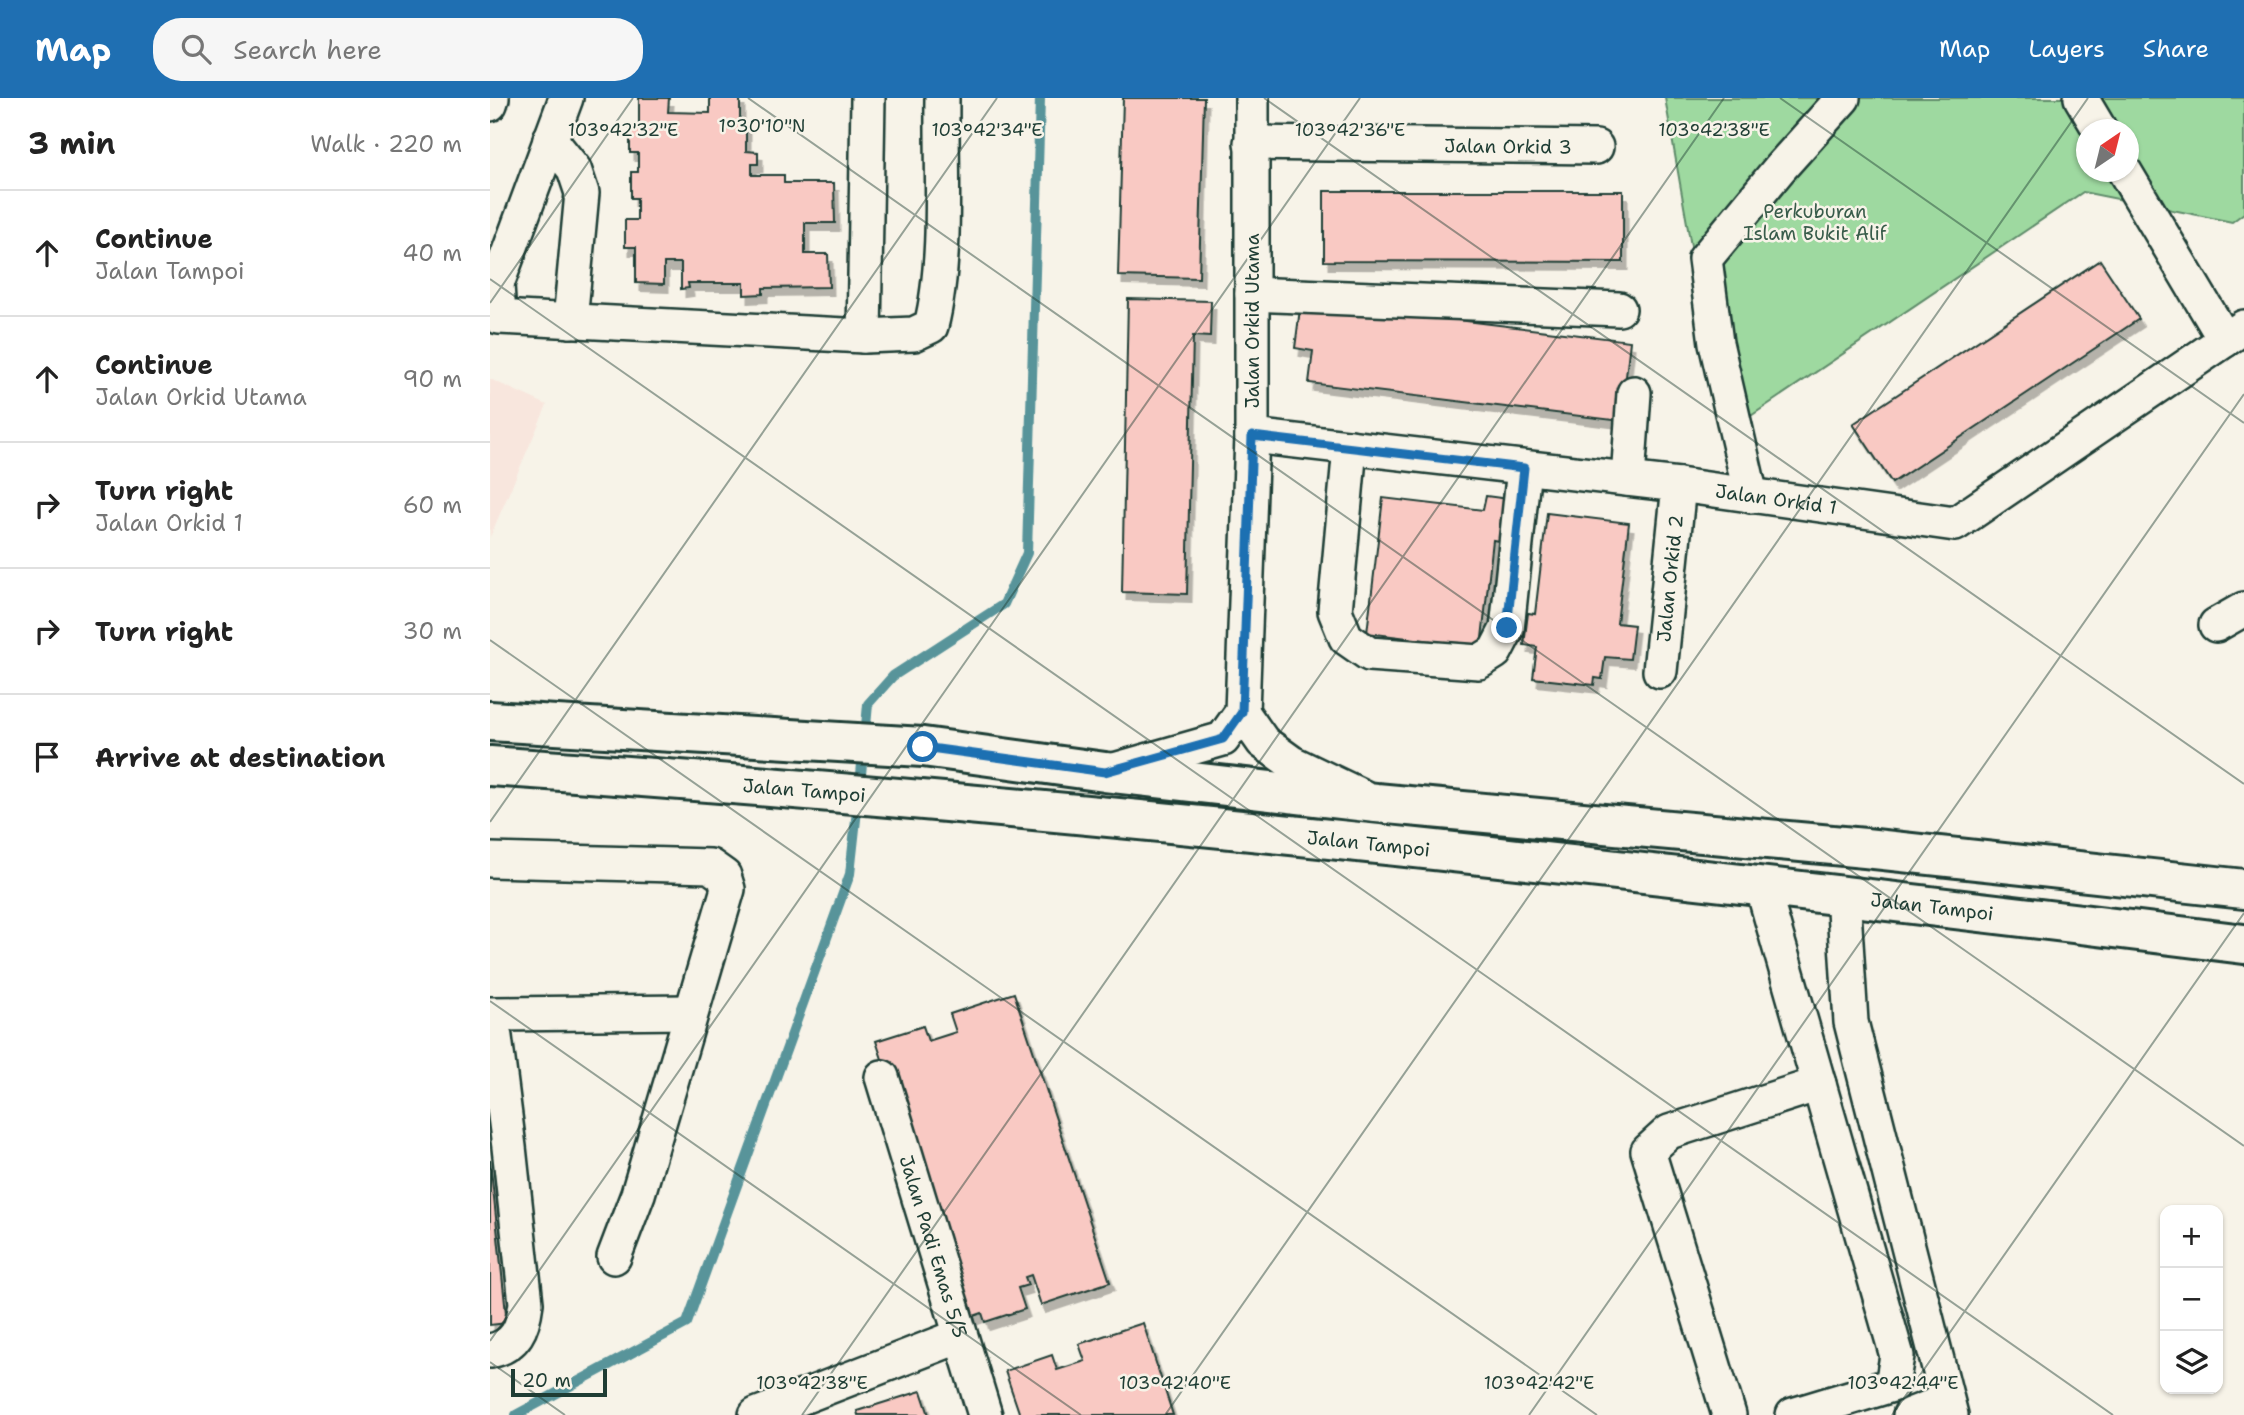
<!DOCTYPE html>
<html lang="en">
<head>
<meta charset="utf-8">
<style>
  :root { --surface:#fff; --page:#f6f6f6; --text:#222; --muted:#767676; --line:#e0e0e0; --accent:#1f6fb2 }
  body { margin:0; font-family:"Shantell Sans",sans-serif; background:var(--page); color:var(--text) }
  .controls { position:absolute; right:21px; bottom:21px; display:grid; overflow:hidden; border-radius:14px; box-shadow:0 2px 5px #0004 }
  .controls button { width:63px; height:63px; display:grid; place-items:center; padding:0; border:0; border-bottom:2px solid var(--line); background:var(--surface); color:var(--text); font:35px sans-serif }
  .compass { position:absolute; left:1586px; top:21px; width:63px; height:63px; border-radius:50%; background:var(--surface); box-shadow:0 2px 5px #0004; rotate:35deg }
  .scale { position:absolute; left:21px; bottom:18px; width:96px; box-sizing:border-box; padding-left:7px; border:4px solid #1f3d34; border-top:0; font-size:19px; line-height:24px; white-space:nowrap; color:#1f3d34; -webkit-text-stroke:5px #f7f3e8; paint-order:stroke }
  .stop { position:absolute; width:21px; height:21px; margin:-16px; border:5px solid #1f6fb2; border-radius:50%; background:#fff }
  .stop.end { background:#1f6fb2; border-color:#fff; box-shadow:0 2px 7px #0008 }
  .list { margin:0; padding:0; list-style:none }
  h2 { display:flex; justify-content:space-between; align-items:center; height:91px; margin:0; padding:0 28px; font-size:30px }
  h2 small { font-size:23px; font-weight:400; color:var(--muted) }
  .list li { display:grid; grid-template-columns:46px 1fr auto; gap:21px; align-items:center; box-sizing:border-box; height:126px; padding:0 28px; border-top:2px solid var(--line) }
  .list b { display:block; font-size:26px; white-space:nowrap }
  .list p { margin:0; font-size:23px; white-space:nowrap; color:var(--muted) }
  .list em { font-size:23px; font-style:normal; color:var(--muted) }
  .icon { flex:none; width:38px; height:38px; fill:none; stroke:currentColor; stroke-width:2; stroke-linecap:round; stroke-linejoin:round }
  .map { position:relative; flex:none; width:1754px; height:1317px; overflow:hidden }
  header { display:flex; align-items:center; gap:42px; box-sizing:border-box; height:98px; padding:0 35px; background:var(--accent); color:#fff }
  header strong { font-size:33px }
  nav { display:flex; gap:38px; margin-inline-start:auto; font-size:24px }
  .search { width:490px; height:63px; background:var(--page); display:flex; align-items:center; gap:18px; box-sizing:border-box; padding:0 24px; border-radius:28px; color:var(--muted); font-size:26px }
  main { display:flex }
  aside { flex:1; background:var(--surface) }
  .map>svg:first-child { display:block }
  .built { fill:#f8e6dd }
  .green { fill:#9ed9a0; stroke:#5e8b6a; stroke-width:2; fill-rule:evenodd }
  .lines { fill:none; stroke-linecap:round; stroke-linejoin:round }
  .stream { stroke:#59949a; stroke-width:10 }
  .building { fill:#f9c9c3; stroke:#1f3d34; stroke-width:2; filter:url(#shadow) }
  .minor-casing { stroke:#1f3d34; stroke-width:38 }
  .major-casing { stroke:#1f3d34; stroke-width:44 }
  .minor { stroke:#f7f3e8; stroke-width:33 }
  .major { stroke:#f7f3e8; stroke-width:38 }
  .route { stroke:#1f6fb2; stroke-width:9 }
  .ticks { fill:none; stroke:#1f3d34; stroke-width:2; stroke-opacity:0.45 }
  .labels { text-anchor:middle; dominant-baseline:central; stroke-width:5; stroke-linejoin:round; paint-order:stroke }
  .street-label { font-size:19px; fill:#1f3d34; stroke:#f7f3e8 }
  .park-label { font-size:19px; fill:#385c4a; stroke:#f7f3e8 }
  .ticks-label { font-size:18px; text-anchor:middle; fill:#1f3d34; stroke:#f7f3e8; stroke-width:5; stroke-linejoin:round; paint-order:stroke }
</style>
</head>
<body>
<header>
<strong>Map</strong>
<div class="search"><svg class="icon" aria-label="search" viewBox="0 0 24 24"><circle cx="10" cy="10" r="6"/><path d="M15 15l6 6"/></svg>Search here</div>
<nav><a>Map</a><a>Layers</a><a>Share</a></nav>
</header>
<main>
<aside>
<h2>3 min<small>Walk · 220 m</small></h2>
<ul class="list">
<li><svg class="icon" aria-label="ahead" viewBox="0 0 24 24"><path d="M12 20V5M6 11l6-6 6 6"/></svg><div><b>Continue</b><p>Jalan Tampoi</p></div><em>40 m</em></li>
<li><svg class="icon" aria-label="ahead" viewBox="0 0 24 24"><path d="M12 20V5M6 11l6-6 6 6"/></svg><div><b>Continue</b><p>Jalan Orkid Utama</p></div><em>90 m</em></li>
<li><svg class="icon" aria-label="right" viewBox="0 0 24 24"><path d="M7 20v-9h11M14 6l5 5-5 5"/></svg><div><b>Turn right</b><p>Jalan Orkid 1</p></div><em>60 m</em></li>
<li><svg class="icon" aria-label="right" viewBox="0 0 24 24"><path d="M7 20v-9h11M14 6l5 5-5 5"/></svg><div><b>Turn right</b></div><em>30 m</em></li>
<li><svg class="icon" aria-label="arrive" viewBox="0 0 24 24"><path d="M6 21V4h12l-3 4 3 4H6"/></svg><div><b>Arrive at destination</b></div></li>
</ul>
</aside>
<div class="map">
<svg width="1754" height="1317" viewBox="0 0 1754 1317">
  <defs>
    <filter id="shadow"><feDropShadow dx="4.5" dy="8" stdDeviation="0" flood-color="#0004"/></filter>
  </defs>
  <rect width="100%" height="100%" fill="#f7f3e8"/>
  <filter id="ink" filterUnits="userSpaceOnUse"><feTurbulence type="fractalNoise" baseFrequency=".0143" numOctaves="2"/><feDisplacementMap in="SourceGraphic" scale="14" xChannelSelector="R" yChannelSelector="G"/><feConvolveMatrix kernelMatrix="1 2 1 2 8 2 1 2 1" color-interpolation-filters="sRGB"/></filter>
  <g filter="url(#ink)">
    <polygon class="built" points="0,281 57,307 0,439"/>
    <path class="green" d="M1175 0H1754V115L1742 124 1593 94 1234 336ZM1596 32H1638V74H1596Z"/>
    <g class="lines">
      <g class="stream">
        <polyline points="375,639 378,606 403,578 514,506 537,455 550,0"/>
        <polyline points="370,688 373,654"/>
        <polyline points="26,1317 197,1225 360,776 368,703"/>
      </g>
    </g>
    <g class="building">
      <polygon points="149,0 179,0 178,14 220,15 220,0 250,0 250,27 256,27 256,53 268,54 268,66 262,66 262,77 294,77 294,85 344,85 345,125 315,125 315,156 338,156 339,189 273,190 273,196 254,197 254,185 198,185 199,190 191,191 191,165 174,165 174,186 146,185 146,149 135,149 135,122 147,122 147,100 141,100 141,74 148,74 148,55 140,55 140,29 149,29"/>
      <polygon points="633,0 714,0 709,180 628,178"/>
      <polygon points="834,93 1133,93 1133,164 834,163"/>
      <polygon points="1610,162 1649,221 1402,385 1363,326"/>
      <polygon points="638,201 721,203 720,239 703,238 697,496 632,494"/>
      <polygon points="811,203 1140,243 1131,323 819,285 823,253 805,250"/>
      <polygon points="996,398 1019,401 1014,444 1003,442 991,549 877,535 893,400 993,412"/>
      <polygon points="1057,415 1139,425 1127,525 1144,527 1140,561 1115,559 1112,581 1105,580 1104,587 1043,580 1047,549 1034,547 1038,515 1045,516"/>
      <polygon points="524,895 620,1184 551,1207 541,1177 535,1179 538,1187 528,1190 535,1211 495,1224 492,1215 478,1220 386,943 433,928 438,943 466,934 460,916"/>
      <polygon points="0,1062 17,1225 0,1227"/>
      <polygon points="653,1225 683,1317 530,1317 515,1273 562,1257 567,1272 595,1263 589,1246"/>
      <polygon points="431,1293 439,1317 368,1317 367,1313"/>
    </g>
    <g class="lines">
      <defs>
        <g id="minor">
          <path d="M76 0 7 186 9 219 374 238 424 236 441 228C458 161 451 70 452 0"/>
          <polyline points="1591,0 1610,32"/>
          <polyline points="0,6 2,0"/>
          <polyline points="60,41 84,71 92,95 80,223"/>
          <path id="s1" d="M761 45 1106 49"/>
          <polyline points="1635,74 1735,242"/>
          <polyline points="762,196 1129,211"/>
          <polyline points="374,238 378,0"/>
          <path id="s2" d="M762 338 1189 387 1465 426 1754 229"/>
          <polyline points="860,349 845,513 856,540 879,556 989,564 1005,554 1017,531 1034,370"/>
          <polyline points="1138,381 1144,295"/>
          <polyline points="1261,398 1226,245 1215,161 1290,70 1353,0"/>
          <polyline points="1726,527 1754,511"/>
          <path id="s3" d="M1170 573 1189 387"/>
          <polyline points="752,614 773,644 802,665 873,699"/>
          <polyline points="624,672 733,641 752,614 762,338 762,0"/>
          <polyline points="0,762 220,768 234,778 238,791 148,1096 124,1159"/>
          <polyline points="1272,788 1407,1258 1402,1287 1303,1317"/>
          <polyline points="1353,796 1361,924 1461,1317"/>
          <polyline points="0,916 200,914"/>
          <path d="M0 922 5 939 19 1049 36 1205C33 1230 26 1248 0 1253"/>
          <path id="s4" d="M392 979 495 1317"/>
          <polyline points="266,1317 470,1238"/>
          <polyline points="1239,1317 1158,1053 1179,1034 1329,986"/>
          <polyline points="1420,1317 1456,1303"/>
        </g>
        <g id="major">
          <polyline points="0,623 433,649 615,674 886,705 1375,750 1754,791"/>
          <path id="s5" d="M0 668C586 708 1171 774 1754 846"/>
        </g>
      </defs>
      <use href="#minor" class="minor-casing"/>
      <use href="#major" class="major-casing"/>
      <use href="#minor" class="minor"/>
      <use href="#major" class="major"/>
    </g>
  </g>
  <g class="lines" filter="url(#ink)">
    <polyline class="route" points="433,649 615,674 733,641 752,614 762,338 1034,370 1017,530"/>
  </g>
  <path class="ticks" d="M258 0 1754 1048M774 0 1754 686M1290 0 1754 325M0 181 1623 1317M0 205 143 0M0 542 1107 1317M0 724 507 0M0 903 591 1317M0 1243 870 0M0 1264 75 1317M312 1317 1234 0M675 1317 1598 0M1039 1317 1754 296M1402 1317 1754 815"/>
  <g class="labels">
    <g class="street-label">
      <text stroke="none"><textPath href="#s1" startOffset="257">Jalan Orkid 3</textPath></text>
      <text transform="translate(762 223) rotate(-90)">Jalan Orkid Utama</text>
      <text stroke="none"><textPath href="#s2" startOffset="528">Jalan Orkid 1</textPath></text>
      <text stroke="none"><textPath href="#s3" startOffset="93">Jalan Orkid 2</textPath></text>
      <text stroke="none"><textPath href="#s5" startOffset="315">Jalan Tampoi</textPath></text>
      <text stroke="none"><textPath href="#s5" startOffset="882">Jalan Tampoi</textPath></text>
      <text stroke="none"><textPath href="#s5" startOffset="1449">Jalan Tampoi</textPath></text>
      <text stroke="none"><textPath href="#s4" startOffset="177">Jalan Padi Emas 5/5</textPath></text>
    </g>
    <g class="park-label">
      <text x="1325" y="113">Perkuburan<tspan x="1325" dy="22">Islam Bukit Alif</tspan></text>
    </g>
  </g>
  <g class="ticks-label">
    <text x="272" y="34">1°30'10"N</text>
    <text x="133" y="38">103°42'32"E</text>
    <text x="497" y="38">103°42'34"E</text>
    <text x="860" y="38">103°42'36"E</text>
    <text x="1224" y="38">103°42'38"E</text>
    <text x="322" y="1291">103°42'38"E</text>
    <text x="685" y="1291">103°42'40"E</text>
    <text x="1049" y="1291">103°42'42"E</text>
    <text x="1413" y="1291">103°42'44"E</text>
  </g>
</svg>
<div class="controls">
<button>+</button>
<button>−</button>
<button><svg class="icon" aria-label="layers" viewBox="0 0 24 24"><path d="M12 4l9 5-9 5-9-5zM3 14l9 5 9-5"/></svg></button>
</div>
<svg class="compass" viewBox="-18 -18 36 36"><path d="M0-13l5 13h-10z" fill="#e53935"/><path d="M0 13l5-13h-10z" fill="#767676"/></svg>
<div class="scale">20 m</div>
<div class="stop" style="left:433px;top:649px"></div>
<div class="stop end" style="left:1017px;top:530px"></div>
</div>
</main>
</body>
</html>
